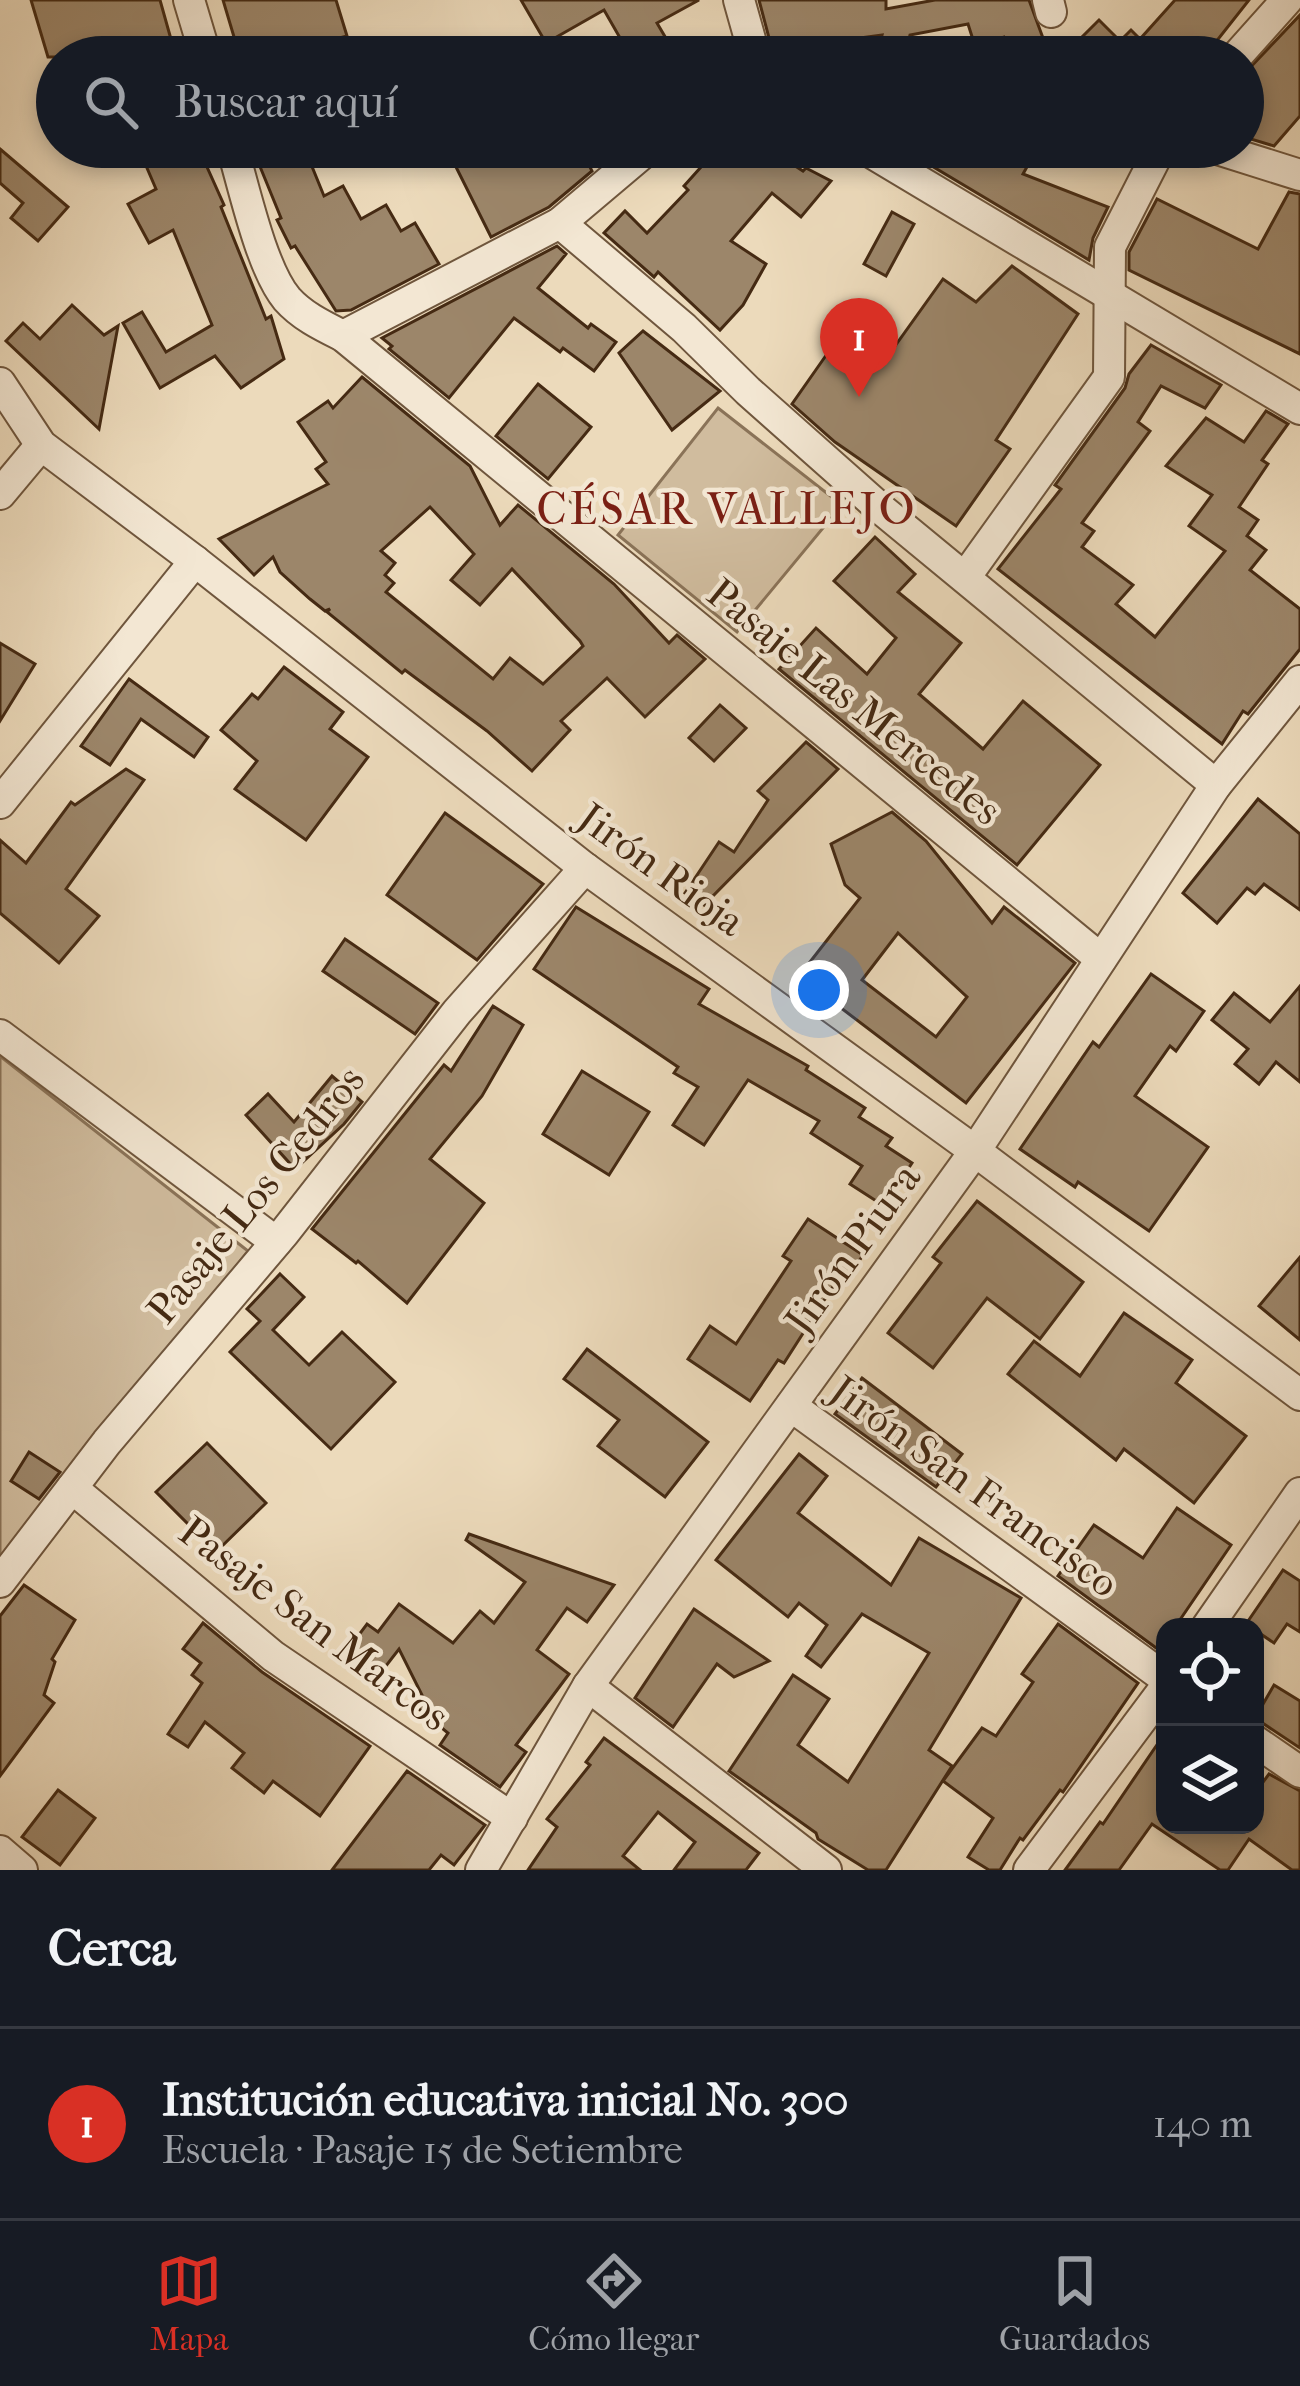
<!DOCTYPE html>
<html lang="es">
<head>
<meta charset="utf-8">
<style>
  :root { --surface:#171b24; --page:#20242c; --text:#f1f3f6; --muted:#9ea1a6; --line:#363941; --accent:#d93025 }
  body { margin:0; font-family:"IM FELL French Canon",serif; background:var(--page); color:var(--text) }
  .controls { position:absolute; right:36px; bottom:36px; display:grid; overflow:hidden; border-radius:24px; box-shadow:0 6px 18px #0003 }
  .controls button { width:108px; height:108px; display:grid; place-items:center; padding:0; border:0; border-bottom:3px solid var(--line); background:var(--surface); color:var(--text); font:60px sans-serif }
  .you { position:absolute; left:819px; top:990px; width:42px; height:42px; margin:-30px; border:9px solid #fff; border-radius:50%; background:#1a73e8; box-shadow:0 0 0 18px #1a73e833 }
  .badge { display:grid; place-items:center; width:78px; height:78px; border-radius:50%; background:var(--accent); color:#fff; font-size:39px; font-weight:700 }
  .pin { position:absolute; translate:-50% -99px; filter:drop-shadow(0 3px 6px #0008) }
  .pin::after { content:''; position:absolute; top:63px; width:42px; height:36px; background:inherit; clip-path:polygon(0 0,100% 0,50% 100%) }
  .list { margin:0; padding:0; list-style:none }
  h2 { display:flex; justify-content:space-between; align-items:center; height:156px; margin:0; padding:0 48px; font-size:51px }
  h2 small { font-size:39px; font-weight:400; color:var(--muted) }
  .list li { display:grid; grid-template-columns:78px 1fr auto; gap:36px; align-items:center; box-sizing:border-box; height:192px; padding:0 48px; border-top:3px solid var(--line) }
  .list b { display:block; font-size:45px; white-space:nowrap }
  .list p { margin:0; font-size:39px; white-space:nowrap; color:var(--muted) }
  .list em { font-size:39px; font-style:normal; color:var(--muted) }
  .icon { flex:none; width:66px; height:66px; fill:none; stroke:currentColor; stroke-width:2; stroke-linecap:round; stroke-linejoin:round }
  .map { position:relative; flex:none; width:1300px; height:1870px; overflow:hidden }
  .search { position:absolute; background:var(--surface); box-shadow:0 6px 18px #0003; left:36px; right:36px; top:36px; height:132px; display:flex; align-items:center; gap:30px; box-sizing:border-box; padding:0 42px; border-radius:66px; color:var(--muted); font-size:45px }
  .sheet { height:348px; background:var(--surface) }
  nav { display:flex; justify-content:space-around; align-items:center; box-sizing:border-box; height:168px; border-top:3px solid var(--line); background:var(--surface); font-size:33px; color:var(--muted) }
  nav a { display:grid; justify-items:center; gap:6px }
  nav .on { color:var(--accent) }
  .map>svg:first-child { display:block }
  .green { fill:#d0bc9e; stroke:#8a7358; stroke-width:3 }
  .building { fill:#9c866a; stroke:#452a13; stroke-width:3; fill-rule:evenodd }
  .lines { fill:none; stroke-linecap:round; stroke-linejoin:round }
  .minor-casing { stroke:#6f563d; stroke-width:34 }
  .minor { stroke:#f3e7d3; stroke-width:30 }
  .labels { text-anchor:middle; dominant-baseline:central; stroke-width:9; stroke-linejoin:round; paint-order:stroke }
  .street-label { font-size:42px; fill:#452a13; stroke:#f3e7d3 }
  .neighbourhood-label { font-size:45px; letter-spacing:3px; fill:#7a1f14; stroke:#f3e7d3 }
</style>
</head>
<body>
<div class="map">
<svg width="1300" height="1870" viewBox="0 0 1300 1870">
  <rect width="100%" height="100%" fill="#ecdabb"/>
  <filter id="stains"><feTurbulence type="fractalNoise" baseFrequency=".00167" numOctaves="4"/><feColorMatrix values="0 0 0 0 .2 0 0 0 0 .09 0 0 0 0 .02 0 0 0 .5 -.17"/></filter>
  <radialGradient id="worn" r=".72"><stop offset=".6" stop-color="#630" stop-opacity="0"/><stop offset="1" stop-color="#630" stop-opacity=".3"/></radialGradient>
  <g class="green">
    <polygon points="718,408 842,505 737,632 618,535"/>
    <polygon points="0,1056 248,1251 0,1570"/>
  </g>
  <g class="building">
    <polygon points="31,0 160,0 176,57 48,57"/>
    <polygon points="223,0 336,0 347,36 339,38 344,57 240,57"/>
    <polygon points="521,0 699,0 657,23 677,57 631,57 604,10 546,43"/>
    <polygon points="759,0 886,0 886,9 935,0 1029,0 1047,49 1031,57 1013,57 1004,37 975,46 968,24 910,35 904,57 876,57 882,35 800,46 803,57 774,57"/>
    <polygon points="1175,0 1249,0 1204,57 1096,57 1079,40 1099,20 1120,41 1131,30 1140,39"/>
    <polygon points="1300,15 1300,116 1274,146 1244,137 1243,75"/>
    <polygon points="138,147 198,147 224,205 221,207 266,319 271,316 284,359 241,388 215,356 160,388 123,323 142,312 166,352 212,325 173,230 149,243 128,204 156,189"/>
    <polygon points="252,147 304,147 324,196 343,186 361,219 386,205 401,231 415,223 439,264 351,310 336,311 295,246 291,248 277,220 281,218"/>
    <polygon points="446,147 580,147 592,171 549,207 491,237"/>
    <polygon points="719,147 766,147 803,171 806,168 831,181 801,217 772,193 731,241 766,264 743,305 720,330 658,272 654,277 604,233 625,211 647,233 688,190 684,186"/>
    <polygon points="900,147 1038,147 1023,174 1108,207 1093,238 1089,260"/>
    <polygon points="0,149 68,207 38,241 11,218 23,203 0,183"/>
    <polygon points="1289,192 1300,194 1300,354 1129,270 1129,252 1157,199 1258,249"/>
    <polygon points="892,212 914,224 886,276 864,264"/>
    <polygon points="557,246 566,254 538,288 588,328 591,324 616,342 594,371 563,348 560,352 514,318 449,398 389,349 392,346 382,338"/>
    <polygon points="1012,266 1078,314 996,440 1010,449 956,526 835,442 792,404 827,354 849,370 875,333 895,346 943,279 976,302"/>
    <polygon points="72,305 104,335 118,326 99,429 6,341 23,323 40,339"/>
    <polygon points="643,331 720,391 672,430 619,353"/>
    <polygon points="1151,345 1221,385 1205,408 1161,386 1138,422 1150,431 1082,523 1094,531 1082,547 1133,585 1116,604 1155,637 1225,551 1189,526 1212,495 1166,466 1206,418 1244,442 1266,411 1288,424 1262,460 1268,464 1239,507 1258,520 1247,536 1266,550 1250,570 1300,609 1300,649 1248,714 1243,711 1222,744 998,569 1061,489 1055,485 1125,388 1129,374"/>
    <path d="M362 377 470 466 500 525 518 505 614 584 669 643 677 635 705 659 645 717 607 678 561 721 570 730 532 771 487 731 405 670 402 673 327 612 330 609 325 611 310 599 280 572 273 557 254 575 219 539 328 484 316 469 326 462 298 422 328 401 333 408ZM430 507 474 554 451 580 480 605 512 569 580 641 583 646 543 684 510 658 493 679 386 592 394 583 385 575 395 563 381 551Z"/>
    <polygon points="538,384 591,427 548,479 496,436"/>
    <polygon points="875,537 915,574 898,592 961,643 919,694 983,749 1023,701 1100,765 1017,865 779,669 816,628 867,674 896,638 834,581"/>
    <polygon points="0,643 35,664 0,721"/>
    <polygon points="284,667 343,712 330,729 368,757 306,840 235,789 257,761 221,730 252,694 258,699"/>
    <polygon points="129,679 208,737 194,757 141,719 110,765 81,746"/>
    <polygon points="720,705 746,728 714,761 689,738"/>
    <polygon points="806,742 838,769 704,905 685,893 719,842 734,852 768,800 758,791"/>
    <polygon points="126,769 144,780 66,889 99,916 59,963 0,913 0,840 26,863 71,802 75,805"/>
    <polygon points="1258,799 1300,834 1300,910 1264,884 1255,894 1247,888 1217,923 1183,893"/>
    <path d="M892 812 926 841 992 923 1004 907 1075 963 966 1103 799 976 860 898 845 885 831 844ZM898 933 967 997 936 1037 862 980Z"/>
    <polygon points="445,813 543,884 477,960 387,895"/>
    <polygon points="576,907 709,989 699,1004 808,1066 806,1070 865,1108 859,1117 892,1138 886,1146 912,1163 884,1206 850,1184 862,1166 811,1133 819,1121 748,1080 704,1145 673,1125 698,1087 674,1073 678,1067 534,969"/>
    <polygon points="345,939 438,1003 415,1034 323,971"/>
    <polygon points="1151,974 1204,1011 1176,1051 1170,1046 1135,1096 1208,1147 1149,1231 1078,1182 1075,1187 1020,1149 1093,1042 1099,1047"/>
    <polygon points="1300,986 1300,1082 1276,1062 1259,1084 1235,1064 1248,1049 1212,1020 1234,993 1270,1022"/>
    <polygon points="493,1006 523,1025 482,1096 430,1159 484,1203 407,1303 358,1261 356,1263 312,1229 444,1065 451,1071"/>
    <polygon points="582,1071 649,1112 609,1175 543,1134"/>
    <polygon points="332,1076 362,1102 344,1124 295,1169 246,1115 268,1094 294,1122"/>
    <polygon points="977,1201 1083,1282 1040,1339 987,1298 933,1368 888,1333 941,1263 933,1257"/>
    <polygon points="808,1219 863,1255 839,1292 832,1288 784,1363 778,1360 750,1401 688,1359 710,1326 736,1344 791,1261 783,1256"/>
    <polygon points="1300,1257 1300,1340 1259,1306"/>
    <polygon points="280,1274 304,1297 273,1330 309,1365 342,1332 395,1382 331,1449 230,1352 260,1321 247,1309"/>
    <polygon points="1124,1313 1192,1360 1176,1383 1246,1436 1194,1503 1124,1449 1116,1460 1008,1374 1034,1341 1080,1376"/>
    <polygon points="587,1349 708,1442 665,1497 598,1446 619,1420 564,1379"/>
    <polygon points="862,1378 962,1454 936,1487 835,1414"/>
    <polygon points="207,1443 266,1503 216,1552 156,1492"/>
    <polygon points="29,1452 60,1472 39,1499 11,1481"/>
    <polygon points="799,1454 827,1476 798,1513 891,1585 919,1538 1021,1598 929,1750 952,1766 886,1870 868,1870 818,1839 816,1833 729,1771 793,1675 829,1699 798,1745 848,1782 929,1653 862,1614 821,1667 806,1656 827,1625 799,1603 788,1617 716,1560"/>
    <polygon points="1177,1508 1231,1545 1175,1627 1165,1627 1165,1641 1159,1650 1058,1576 1094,1525 1143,1558"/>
    <polygon points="469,1534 614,1585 587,1622 567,1608 537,1650 569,1674 516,1745 526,1752 500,1787 440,1745 448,1733 414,1705 422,1695 399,1649 372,1684 340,1660 367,1624 378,1632 399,1604 453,1643 480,1611 494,1623 525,1582 466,1540"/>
    <polygon points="1283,1570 1300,1581 1300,1632 1287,1624 1274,1643 1246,1624"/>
    <polygon points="24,1585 75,1620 52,1659 55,1662 44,1695 54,1703 0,1776 0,1616"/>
    <polygon points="694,1609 769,1661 734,1677 717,1664 673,1727 635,1698"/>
    <polygon points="203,1623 262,1672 370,1746 320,1816 273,1781 264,1793 232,1768 244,1753 205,1722 188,1747 168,1734 202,1683 192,1675 201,1663 183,1649"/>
    <polygon points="1058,1624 1138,1683 1063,1792 1060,1790 1023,1840 1020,1838 1000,1870 989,1870 968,1857 993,1818 943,1781 982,1728 996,1736 1033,1682 1022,1674"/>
    <polygon points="1274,1685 1300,1701 1300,1748 1255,1718"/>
    <polygon points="1165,1733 1165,1825 1255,1825 1255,1793 1269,1774 1300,1791 1300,1870 1292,1870 1249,1839 1228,1870 1220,1870 1152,1824 1119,1870 1065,1870 1100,1822 1103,1824"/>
    <polygon points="604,1738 759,1853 746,1870 674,1870 695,1842 658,1812 623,1856 640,1870 528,1870 557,1827 547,1819 590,1765 586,1762"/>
    <polygon points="407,1771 485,1825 454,1865 441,1855 429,1870 332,1870"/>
    <polygon points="58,1790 95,1818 60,1865 22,1837"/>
  </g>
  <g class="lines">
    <defs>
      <g id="minor">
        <polyline points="189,0 206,57"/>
        <polyline points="739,0 755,57"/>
        <polyline points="1048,0 1051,12"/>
        <polyline points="1236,57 1287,0"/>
        <path d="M232 147C244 187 261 268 287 299 302 316 323 326 343 336L1101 959"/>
        <polyline points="862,147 1300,409"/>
        <polyline points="1211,147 1300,175"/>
        <polyline points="560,223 684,328 748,391 881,509 1216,785"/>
        <polyline points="343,336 560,223 650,147"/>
        <polyline points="0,383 41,445 195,561 585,868 975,1151 1300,1395"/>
        <polyline points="0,494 41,445"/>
        <polyline points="966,576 1109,377 1110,247 1161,147"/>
        <polyline points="0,803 195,561"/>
        <polyline points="0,1035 276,1242"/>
        <polyline points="791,1406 1165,1678"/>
        <polyline points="72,1488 273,1656 512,1818"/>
        <polyline points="0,1582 107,1442 284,1233 457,1012 585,868"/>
        <polyline points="1207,1627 1300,1493"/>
        <polyline points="588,1686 826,1870"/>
        <polyline points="1255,1741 1300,1772"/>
        <polyline points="0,1851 22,1870"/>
        <polyline points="481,1870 588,1686 975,1151 1216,785 1300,681"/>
        <polyline points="1029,1870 1165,1688"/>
      </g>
    </defs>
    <use href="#minor" class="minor-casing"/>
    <use href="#minor" class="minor"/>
  </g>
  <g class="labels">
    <g class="street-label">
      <text transform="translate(854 702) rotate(39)">Pasaje Las Mercedes</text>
      <text transform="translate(661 870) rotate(36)">Jirón Rioja</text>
      <text transform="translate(256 1195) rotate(-51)">Pasaje Los Cedros</text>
      <text transform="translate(853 1249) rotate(-54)">Jirón Piura</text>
      <text transform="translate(974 1487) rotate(36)">Jirón San Francisco</text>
      <text transform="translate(314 1624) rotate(37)">Pasaje San Marcos</text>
    </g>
    <g class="neighbourhood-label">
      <text x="727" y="509">CÉSAR VALLEJO</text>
    </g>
  </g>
  <rect width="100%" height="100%" filter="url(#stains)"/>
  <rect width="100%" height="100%" fill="url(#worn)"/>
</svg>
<div class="controls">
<button><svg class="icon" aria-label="locate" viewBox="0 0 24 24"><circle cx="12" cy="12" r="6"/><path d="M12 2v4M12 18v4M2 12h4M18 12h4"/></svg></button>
<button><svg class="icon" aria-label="layers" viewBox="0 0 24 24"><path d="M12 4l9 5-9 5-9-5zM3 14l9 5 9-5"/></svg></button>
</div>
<div class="you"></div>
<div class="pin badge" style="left:859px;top:397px">1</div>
<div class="search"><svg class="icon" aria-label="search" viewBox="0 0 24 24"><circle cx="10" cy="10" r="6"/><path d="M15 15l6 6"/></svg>Buscar aquí</div>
</div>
<section class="sheet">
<h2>Cerca<small></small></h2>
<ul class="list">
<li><span class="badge">1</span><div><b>Institución educativa inicial No. 300</b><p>Escuela · Pasaje 15 de Setiembre</p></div><em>140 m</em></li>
</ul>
</section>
<nav>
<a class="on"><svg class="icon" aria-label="map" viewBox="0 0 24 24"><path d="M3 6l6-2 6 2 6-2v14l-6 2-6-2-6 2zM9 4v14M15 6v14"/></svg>Mapa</a>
<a><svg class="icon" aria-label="directions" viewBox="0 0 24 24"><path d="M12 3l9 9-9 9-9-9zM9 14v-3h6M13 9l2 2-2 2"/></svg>Cómo llegar</a>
<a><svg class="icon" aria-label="saved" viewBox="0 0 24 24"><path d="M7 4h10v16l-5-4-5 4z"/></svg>Guardados</a>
</nav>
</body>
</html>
